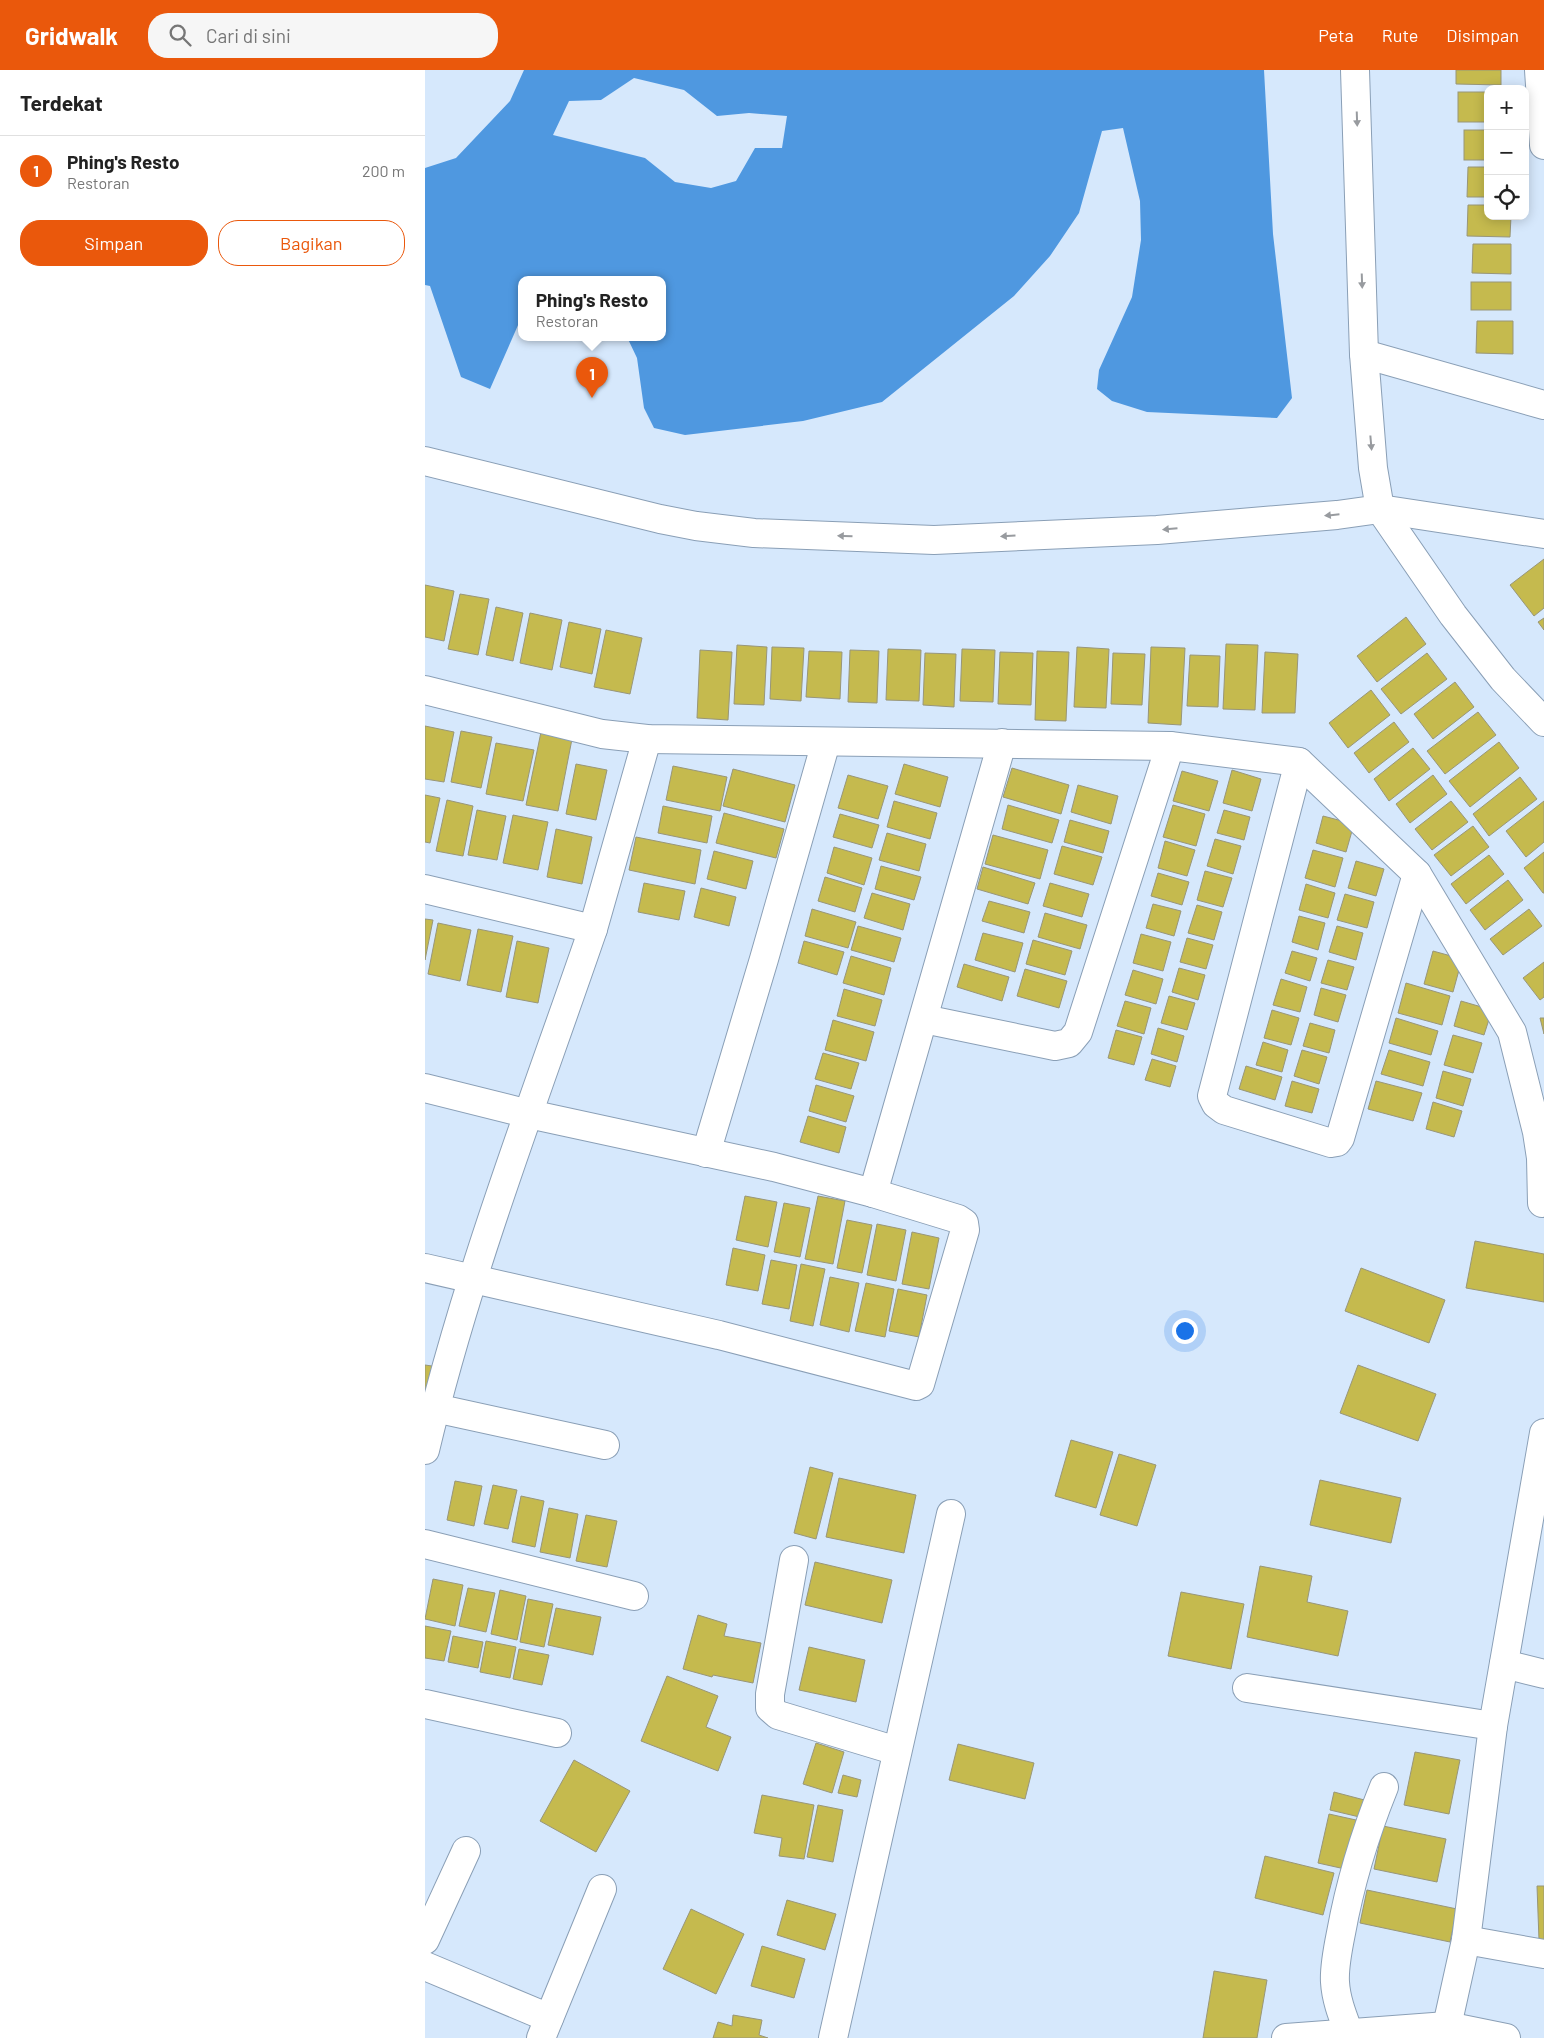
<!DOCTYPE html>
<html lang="id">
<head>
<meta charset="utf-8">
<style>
  :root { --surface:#fff; --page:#f6f6f6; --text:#222; --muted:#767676; --line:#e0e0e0; --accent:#ea580c }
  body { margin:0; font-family:Barlow,sans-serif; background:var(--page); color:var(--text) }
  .controls { position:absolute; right:15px; top:15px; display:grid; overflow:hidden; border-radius:10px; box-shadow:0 2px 12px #0003 }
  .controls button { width:45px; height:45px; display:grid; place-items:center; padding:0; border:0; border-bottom:1px solid var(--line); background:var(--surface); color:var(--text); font:25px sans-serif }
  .you { position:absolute; left:759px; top:1260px; width:18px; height:18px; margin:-12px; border:4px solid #fff; border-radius:50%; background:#1a73e8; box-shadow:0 0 0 8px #1a73e833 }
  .badge { display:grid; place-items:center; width:32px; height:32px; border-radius:50%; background:var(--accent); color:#fff; font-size:16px; font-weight:700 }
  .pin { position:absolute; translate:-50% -41px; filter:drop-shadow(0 1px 2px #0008) }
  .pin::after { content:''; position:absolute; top:26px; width:18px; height:15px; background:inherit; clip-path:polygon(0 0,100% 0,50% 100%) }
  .popup { position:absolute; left:93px; top:206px; width:148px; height:65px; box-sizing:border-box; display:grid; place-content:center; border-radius:10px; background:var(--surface); filter:drop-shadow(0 1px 4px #0005); font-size:16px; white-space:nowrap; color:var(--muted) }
  .popup b { font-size:19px; color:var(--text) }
  .popup::after { content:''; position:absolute; left:50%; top:100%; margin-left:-10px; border:10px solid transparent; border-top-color:var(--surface) }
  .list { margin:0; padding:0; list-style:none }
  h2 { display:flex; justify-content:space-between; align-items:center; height:65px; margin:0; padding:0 20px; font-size:21px }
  h2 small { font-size:16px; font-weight:400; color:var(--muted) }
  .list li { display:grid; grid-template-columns:32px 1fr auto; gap:15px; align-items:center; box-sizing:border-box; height:70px; padding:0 20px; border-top:1px solid var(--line) }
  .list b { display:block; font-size:19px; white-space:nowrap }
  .list p { margin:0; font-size:16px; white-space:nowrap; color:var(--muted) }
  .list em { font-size:16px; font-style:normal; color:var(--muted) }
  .actions { display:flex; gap:10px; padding:15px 20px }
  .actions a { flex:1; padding:11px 0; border:1px solid var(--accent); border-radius:20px; text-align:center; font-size:18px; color:var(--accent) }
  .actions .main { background:var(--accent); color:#fff }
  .icon { flex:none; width:28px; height:28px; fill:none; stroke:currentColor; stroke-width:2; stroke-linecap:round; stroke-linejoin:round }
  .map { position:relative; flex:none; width:1119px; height:1968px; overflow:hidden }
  header { display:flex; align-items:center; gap:30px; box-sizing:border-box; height:70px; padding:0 25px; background:var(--accent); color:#fff }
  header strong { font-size:24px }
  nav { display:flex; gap:28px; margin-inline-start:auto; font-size:18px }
  .search { width:350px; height:45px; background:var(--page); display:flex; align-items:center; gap:12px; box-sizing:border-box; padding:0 18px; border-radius:20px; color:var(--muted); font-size:19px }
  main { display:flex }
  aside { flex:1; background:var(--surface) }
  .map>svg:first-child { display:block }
  .water { fill:#4f98e0; fill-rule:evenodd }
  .building { fill:#c5ba4e; stroke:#989679 }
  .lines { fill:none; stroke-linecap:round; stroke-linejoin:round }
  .street-casing { stroke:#8a9fb6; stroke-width:30 }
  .street { stroke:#fff; stroke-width:28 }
  .oneway { fill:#989b9f }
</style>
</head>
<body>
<header>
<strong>Gridwalk</strong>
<div class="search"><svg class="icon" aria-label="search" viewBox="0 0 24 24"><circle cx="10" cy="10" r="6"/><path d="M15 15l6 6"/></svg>Cari di sini</div>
<nav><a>Peta</a><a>Rute</a><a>Disimpan</a></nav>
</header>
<main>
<aside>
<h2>Terdekat<small></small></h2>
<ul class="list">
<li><span class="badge">1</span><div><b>Phing's Resto</b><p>Restoran</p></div><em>200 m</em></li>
</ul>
<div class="actions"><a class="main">Simpan</a><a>Bagikan</a></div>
</aside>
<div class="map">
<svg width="1119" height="1968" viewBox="0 0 1119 1968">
  <rect width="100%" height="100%" fill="#d6e8fc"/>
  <path class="water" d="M99 0H839L848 164 867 328 852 348 722 342 687 331 672 319 674 300 707 227 716 170 715 131 698 58 677 61 654 143 625 186 589 226 457 332 378 351 260 365 229 358 219 338 212 288 202 267H237V209H97V246L65 319 36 307 5 216 0 215V98L31 88 85 31ZM209 8 259 20 292 46 324 43 362 46 357 78H330L311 111 286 118 250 112 220 88 128 65 144 31 176 30Z"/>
  <g class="building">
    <polygon points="1031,0 1076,0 1076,15 1031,14"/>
    <rect x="1033" y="22" width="30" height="30"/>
    <rect x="1039" y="60" width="24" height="30"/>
    <polygon points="1043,97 1063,97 1063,127 1042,127"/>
    <polygon points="1043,135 1063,135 1063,146 1086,146 1085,167 1042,166"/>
    <polygon points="1048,174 1086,174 1086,204 1047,203"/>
    <rect x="1046" y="212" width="40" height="28"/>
    <polygon points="1052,251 1088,251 1088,284 1051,283"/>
    <polygon points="1119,489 1119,538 1109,546 1085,515"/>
    <polygon points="0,515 29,521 19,571 0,567"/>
    <polygon points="35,524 64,529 53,585 23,579"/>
    <polygon points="71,537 98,543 88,591 61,585"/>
    <polygon points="105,543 137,550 127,600 95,593"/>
    <polygon points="981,547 1001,574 952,612 932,586"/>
    <polygon points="1119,548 1119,560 1113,552"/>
    <polygon points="144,552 176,559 167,604 135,597"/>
    <polygon points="181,560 217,568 205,624 169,617"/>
    <polygon points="801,574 833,575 830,640 798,639"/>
    <polygon points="312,575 342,577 339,635 309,634"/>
    <polygon points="347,577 379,578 376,631 345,629"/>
    <polygon points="652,577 684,579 681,638 649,637"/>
    <polygon points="726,577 760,578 756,655 723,653"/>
    <polygon points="463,579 496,580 494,631 461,630"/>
    <polygon points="537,579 570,580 568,632 535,631"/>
    <polygon points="275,580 307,582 303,650 272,648"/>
    <polygon points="425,580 454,581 452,633 423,632"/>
    <polygon points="384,581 417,582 415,629 381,627"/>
    <polygon points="612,581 644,582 641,651 610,650"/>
    <polygon points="575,582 608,583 606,635 573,634"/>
    <polygon points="840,582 873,584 870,643 837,643"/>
    <polygon points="500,583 531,584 529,637 498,635"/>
    <polygon points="688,583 720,584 717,635 686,634"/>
    <polygon points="1002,583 1022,609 976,644 956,619"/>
    <polygon points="765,585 795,586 793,637 762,636"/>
    <polygon points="1030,612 1049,637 1008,669 989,644"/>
    <polygon points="946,620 965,645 923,678 904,653"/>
    <polygon points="1053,642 1071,665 1020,704 1002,681"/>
    <polygon points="969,652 984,672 944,703 929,683"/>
    <polygon points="0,656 29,662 19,712 0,709"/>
    <polygon points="36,661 67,667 56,718 26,712"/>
    <polygon points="116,662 147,669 133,741 101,735"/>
    <polygon points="1074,672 1094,698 1045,737 1024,711"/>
    <polygon points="71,673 109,680 98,731 61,724"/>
    <polygon points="988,678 1005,699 964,731 949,709"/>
    <polygon points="151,694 182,700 171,750 141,744"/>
    <polygon points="479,694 523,707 515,737 470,724"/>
    <polygon points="248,696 302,707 295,741 241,730"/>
    <polygon points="587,698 644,715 636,744 578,727"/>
    <polygon points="308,699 370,715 360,752 298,736"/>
    <polygon points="807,700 836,709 827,741 798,733"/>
    <polygon points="757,701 793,711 784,741 748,731"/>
    <polygon points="423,705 463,716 453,749 413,738"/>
    <polygon points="1008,705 1022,724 985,753 971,734"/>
    <polygon points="1095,707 1112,729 1064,766 1048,744"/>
    <polygon points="653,715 693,726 686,754 646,742"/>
    <polygon points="0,725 15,728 5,773 0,772"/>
    <polygon points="22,730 48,736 38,786 11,781"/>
    <polygon points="469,731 512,743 505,769 462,757"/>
    <polygon points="1026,731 1043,752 1007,780 990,759"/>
    <polygon points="1119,731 1119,772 1101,787 1081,761"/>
    <polygon points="583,735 634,750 627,773 577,759"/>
    <polygon points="748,735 780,744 771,776 738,767"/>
    <polygon points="238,736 287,746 282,773 233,763"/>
    <polygon points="52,740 81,746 72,790 43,785"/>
    <polygon points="799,740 825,747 819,770 792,763"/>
    <polygon points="299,743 359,759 351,788 291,773"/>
    <polygon points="415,744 454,755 447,778 408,767"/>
    <polygon points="88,745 123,752 113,800 78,793"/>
    <polygon points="898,746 929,754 921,782 891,773"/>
    <polygon points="645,750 684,761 678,783 639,772"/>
    <polygon points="1048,756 1064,777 1026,806 1009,785"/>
    <polygon points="131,759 167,767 157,814 122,807"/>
    <polygon points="462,763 501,774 494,801 454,790"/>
    <polygon points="568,765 623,780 615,809 560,794"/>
    <polygon points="211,767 276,780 270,814 204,800"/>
    <polygon points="790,769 816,776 808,804 782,796"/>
    <polygon points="740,771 770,780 762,806 733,798"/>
    <polygon points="637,776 677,787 668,815 629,804"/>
    <polygon points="409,777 447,788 439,815 402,803"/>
    <polygon points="888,780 918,788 910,817 880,808"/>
    <polygon points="289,781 328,791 321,819 282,809"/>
    <polygon points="1119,782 1119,823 1118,823 1099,798"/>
    <polygon points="1064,785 1079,804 1041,834 1026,814"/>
    <polygon points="931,791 959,799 951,826 923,818"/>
    <polygon points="456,796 496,807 489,830 450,819"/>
    <polygon points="558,797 610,813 603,834 552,819"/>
    <polygon points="780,801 807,808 798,837 772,830"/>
    <polygon points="733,803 764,812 757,835 726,826"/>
    <polygon points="400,807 437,818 430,842 393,831"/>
    <polygon points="1083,810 1098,830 1060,860 1045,840"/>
    <polygon points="219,813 260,821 254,850 213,842"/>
    <polygon points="625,813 664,824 657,847 618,836"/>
    <polygon points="881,814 910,823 903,848 874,840"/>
    <polygon points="276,818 311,827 304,856 269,847"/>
    <polygon points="447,823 485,834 478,860 439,848"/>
    <polygon points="920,824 949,832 942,858 912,850"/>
    <polygon points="564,831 605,842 599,863 557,851"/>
    <polygon points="728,834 756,841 749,866 721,858"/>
    <polygon points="772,835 797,842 789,870 763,863"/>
    <polygon points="387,839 431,852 423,878 380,866"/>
    <polygon points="1104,839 1117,856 1078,885 1065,869"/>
    <polygon points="620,843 662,855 655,879 613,867"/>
    <polygon points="874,846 900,853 893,880 867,872"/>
    <polygon points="0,849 8,850 0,890"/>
    <polygon points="13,853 46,860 35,911 3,904"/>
    <polygon points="433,856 476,868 469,892 426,880"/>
    <polygon points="912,856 938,863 931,890 904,882"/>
    <polygon points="53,859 88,866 76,922 42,915"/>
    <polygon points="558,863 598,873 590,902 550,890"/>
    <polygon points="716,864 746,872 738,901 708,893"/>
    <polygon points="762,868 788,875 781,899 755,892"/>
    <polygon points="608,870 647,881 640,905 601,894"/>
    <polygon points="92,871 124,878 113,933 81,927"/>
    <polygon points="379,871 419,882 412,905 373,893"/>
    <polygon points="867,881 892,888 885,911 860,903"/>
    <polygon points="1008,881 1037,889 1028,922 999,914"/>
    <polygon points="426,886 466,898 459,925 418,913"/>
    <polygon points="903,890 929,897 922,920 896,913"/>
    <polygon points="1119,892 1119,927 1115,930 1098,908"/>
    <polygon points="539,894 584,907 577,931 532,917"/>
    <polygon points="754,898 780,905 773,930 747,922"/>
    <polygon points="600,899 642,911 634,938 592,926"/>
    <polygon points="708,900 738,909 731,934 700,925"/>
    <polygon points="856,909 882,917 875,942 848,935"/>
    <polygon points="981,913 1025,926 1017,955 973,943"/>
    <polygon points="896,918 921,925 913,952 889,945"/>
    <polygon points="419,919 457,930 450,956 412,946"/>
    <polygon points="744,926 770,933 762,960 736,953"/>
    <polygon points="700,931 726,938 719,964 692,956"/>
    <polygon points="1036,931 1067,940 1059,965 1029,956"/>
    <polygon points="847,940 874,948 866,975 839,968"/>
    <polygon points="971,948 1013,961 1006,985 964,973"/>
    <polygon points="1115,948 1119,948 1119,964"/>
    <polygon points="408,950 449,962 441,991 400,980"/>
    <polygon points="885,953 910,960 904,983 878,976"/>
    <polygon points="733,958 759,966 752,992 726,984"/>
    <polygon points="691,960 717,967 709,995 683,988"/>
    <polygon points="1028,965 1057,973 1048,1003 1019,995"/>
    <polygon points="838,972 863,980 857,1002 831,995"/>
    <polygon points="877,980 902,987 894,1014 869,1006"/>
    <polygon points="964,980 1005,992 998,1016 956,1004"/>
    <polygon points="398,983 434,993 426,1019 390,1009"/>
    <polygon points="727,989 751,996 745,1017 720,1010"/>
    <polygon points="821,996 857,1007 850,1030 814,1019"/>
    <polygon points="1018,1001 1046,1009 1038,1036 1011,1028"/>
    <polygon points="867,1011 894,1019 887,1043 860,1036"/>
    <polygon points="951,1011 997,1023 988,1051 943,1039"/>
    <polygon points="391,1015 429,1026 421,1052 384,1041"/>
    <polygon points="1008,1032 1037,1041 1029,1067 1001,1059"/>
    <polygon points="383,1046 421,1057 414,1083 375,1072"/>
    <polygon points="320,1126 352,1132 343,1177 311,1170"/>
    <polygon points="393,1126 420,1131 408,1194 380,1189"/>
    <polygon points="359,1133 385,1138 375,1187 349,1182"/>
    <polygon points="422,1150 447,1155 437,1203 412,1198"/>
    <polygon points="452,1154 481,1160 471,1211 442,1205"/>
    <polygon points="487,1162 514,1168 504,1219 477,1214"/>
    <polygon points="1050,1171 1119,1184 1119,1232 1041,1218"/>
    <polygon points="308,1178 340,1185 333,1221 301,1215"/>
    <polygon points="346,1190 372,1195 364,1239 337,1234"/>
    <polygon points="376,1194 400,1199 388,1256 365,1251"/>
    <polygon points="936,1198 1020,1230 1004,1273 920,1241"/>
    <polygon points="405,1207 434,1213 424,1262 395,1255"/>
    <polygon points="441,1213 469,1219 460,1267 430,1261"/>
    <polygon points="473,1219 502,1225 494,1267 464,1261"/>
    <polygon points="0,1295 14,1297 0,1344"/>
    <polygon points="933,1295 1011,1324 993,1371 915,1343"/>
    <polygon points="646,1370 688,1382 671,1438 630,1426"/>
    <polygon points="694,1384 731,1395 712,1456 675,1445"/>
    <polygon points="385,1397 408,1403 391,1469 369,1463"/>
    <polygon points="414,1408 491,1425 479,1483 401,1467"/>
    <polygon points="895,1410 976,1428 966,1473 885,1455"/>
    <polygon points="30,1411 57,1416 49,1456 22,1450"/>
    <polygon points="68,1415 92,1420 83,1459 59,1454"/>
    <polygon points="96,1426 119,1431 110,1477 87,1472"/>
    <polygon points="124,1438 153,1444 145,1488 115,1482"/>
    <polygon points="161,1445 192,1451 182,1497 151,1491"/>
    <polygon points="390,1492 467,1510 457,1553 380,1535"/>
    <polygon points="835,1496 887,1506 882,1532 923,1541 913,1586 822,1567"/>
    <polygon points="8,1509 38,1515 30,1556 0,1549"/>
    <polygon points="43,1518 70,1523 61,1562 34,1556"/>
    <polygon points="75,1520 101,1526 92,1570 66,1564"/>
    <polygon points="756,1522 819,1534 806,1599 743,1586"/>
    <polygon points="103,1529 128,1534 119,1577 95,1572"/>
    <polygon points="131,1538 176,1547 168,1585 123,1575"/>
    <polygon points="273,1545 302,1554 299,1566 336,1573 328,1613 288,1605 287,1607 258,1599"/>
    <polygon points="0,1556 26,1561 19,1591 0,1588"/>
    <polygon points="28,1566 58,1572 53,1598 23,1592"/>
    <polygon points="61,1571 91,1577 85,1608 55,1602"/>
    <polygon points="384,1577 440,1590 431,1632 374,1620"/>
    <polygon points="94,1579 124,1585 117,1615 88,1609"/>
    <polygon points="242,1606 293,1626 281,1657 306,1667 293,1701 216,1671"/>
    <polygon points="391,1673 419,1682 407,1723 378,1714"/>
    <polygon points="533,1674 609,1693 600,1729 524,1710"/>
    <polygon points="990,1682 1035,1690 1024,1744 979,1735"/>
    <polygon points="149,1690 205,1721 171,1782 115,1751"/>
    <polygon points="418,1705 436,1710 432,1727 413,1723"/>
    <polygon points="909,1722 947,1732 943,1749 905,1740"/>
    <polygon points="337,1725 389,1735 379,1789 354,1786 357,1768 329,1763"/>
    <polygon points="393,1735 418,1740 408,1792 382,1787"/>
    <polygon points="904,1744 940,1752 929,1801 893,1793"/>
    <polygon points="958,1756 1021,1769 1012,1812 949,1799"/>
    <polygon points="840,1786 909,1803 898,1845 830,1828"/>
    <polygon points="1112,1816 1119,1816 1119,1870 1114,1870"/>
    <polygon points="942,1820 1032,1839 1025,1872 935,1853"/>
    <polygon points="362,1830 411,1844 400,1880 352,1865"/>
    <polygon points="266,1839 319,1864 291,1924 238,1899"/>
    <polygon points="337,1876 380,1889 369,1928 326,1916"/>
    <polygon points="789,1901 842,1910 832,1968 778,1968"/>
    <polygon points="308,1945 337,1950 334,1965 343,1968 288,1968 293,1952 307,1956"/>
  </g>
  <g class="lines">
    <defs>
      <g id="street">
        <polyline points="930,0 939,284 948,398 955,439 1028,545 1078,609 1119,652"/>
        <polyline points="1114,0 1119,75"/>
        <polyline points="939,284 1119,335"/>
        <polyline points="0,391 235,449 271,456 329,463 509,470 732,460 912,445 955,439 1119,464"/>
        <polyline points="0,620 177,664 222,669 745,676 874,692 992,804 1087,962 1112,1062 1116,1088 1117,1133"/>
        <polyline points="874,692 787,1026 791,1034 799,1040 906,1073 912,1072 915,1068 992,804"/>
        <polyline points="0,819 168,859 222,669"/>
        <polyline points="499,949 630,976 644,973 653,962 745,676"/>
        <polyline points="0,1018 104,1044 349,1097 448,1123 533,1149 539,1153 540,1160 495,1314 491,1316 294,1265 0,1198"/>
        <polyline points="281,1083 339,889 401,672"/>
        <polyline points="448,1123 577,673"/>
        <polyline points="10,1338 180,1375"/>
        <path d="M0 1380C42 1203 109 1031 168 859"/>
        <polyline points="0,1474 209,1526"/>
        <polyline points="369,1490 345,1624 345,1638 353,1645 472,1681"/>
        <polyline points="1079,1594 1119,1604"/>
        <polyline points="822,1618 1068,1656"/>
        <polyline points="0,1634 132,1663"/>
        <polyline points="0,1870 41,1781"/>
        <polyline points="1041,1870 1119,1884"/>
        <polyline points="0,1896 124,1948"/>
        <path d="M924 1963C918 1947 911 1930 910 1912 909 1897 913 1878 916 1863 925 1813 940 1764 959 1717"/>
        <polyline points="116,1968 177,1819"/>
        <polyline points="408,1968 526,1444"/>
        <polyline points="861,1968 1022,1956 1081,1968"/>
        <polyline points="1022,1968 1022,1956 1041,1870 1068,1656 1119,1363"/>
      </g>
    </defs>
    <use href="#street" class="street-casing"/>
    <use href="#street" class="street"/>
  </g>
  <defs><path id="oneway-solid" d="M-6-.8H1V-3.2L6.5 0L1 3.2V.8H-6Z" transform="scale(1.25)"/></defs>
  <g class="oneway">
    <use href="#oneway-solid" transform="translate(932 49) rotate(88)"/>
    <use href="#oneway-solid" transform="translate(937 211) rotate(88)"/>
    <use href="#oneway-solid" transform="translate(946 373) rotate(85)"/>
    <use href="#oneway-solid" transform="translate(907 445) rotate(174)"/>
    <use href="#oneway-solid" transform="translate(745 459) rotate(175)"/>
    <use href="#oneway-solid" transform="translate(420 466) rotate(-178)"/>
    <use href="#oneway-solid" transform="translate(583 466) rotate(177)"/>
  </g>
</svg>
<div class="controls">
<button>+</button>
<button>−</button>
<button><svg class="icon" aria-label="locate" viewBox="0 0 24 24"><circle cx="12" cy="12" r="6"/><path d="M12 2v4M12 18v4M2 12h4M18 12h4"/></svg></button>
</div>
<div class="you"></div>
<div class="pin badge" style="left:167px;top:328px">1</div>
<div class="popup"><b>Phing's Resto</b>Restoran</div>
</div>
</main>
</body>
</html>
